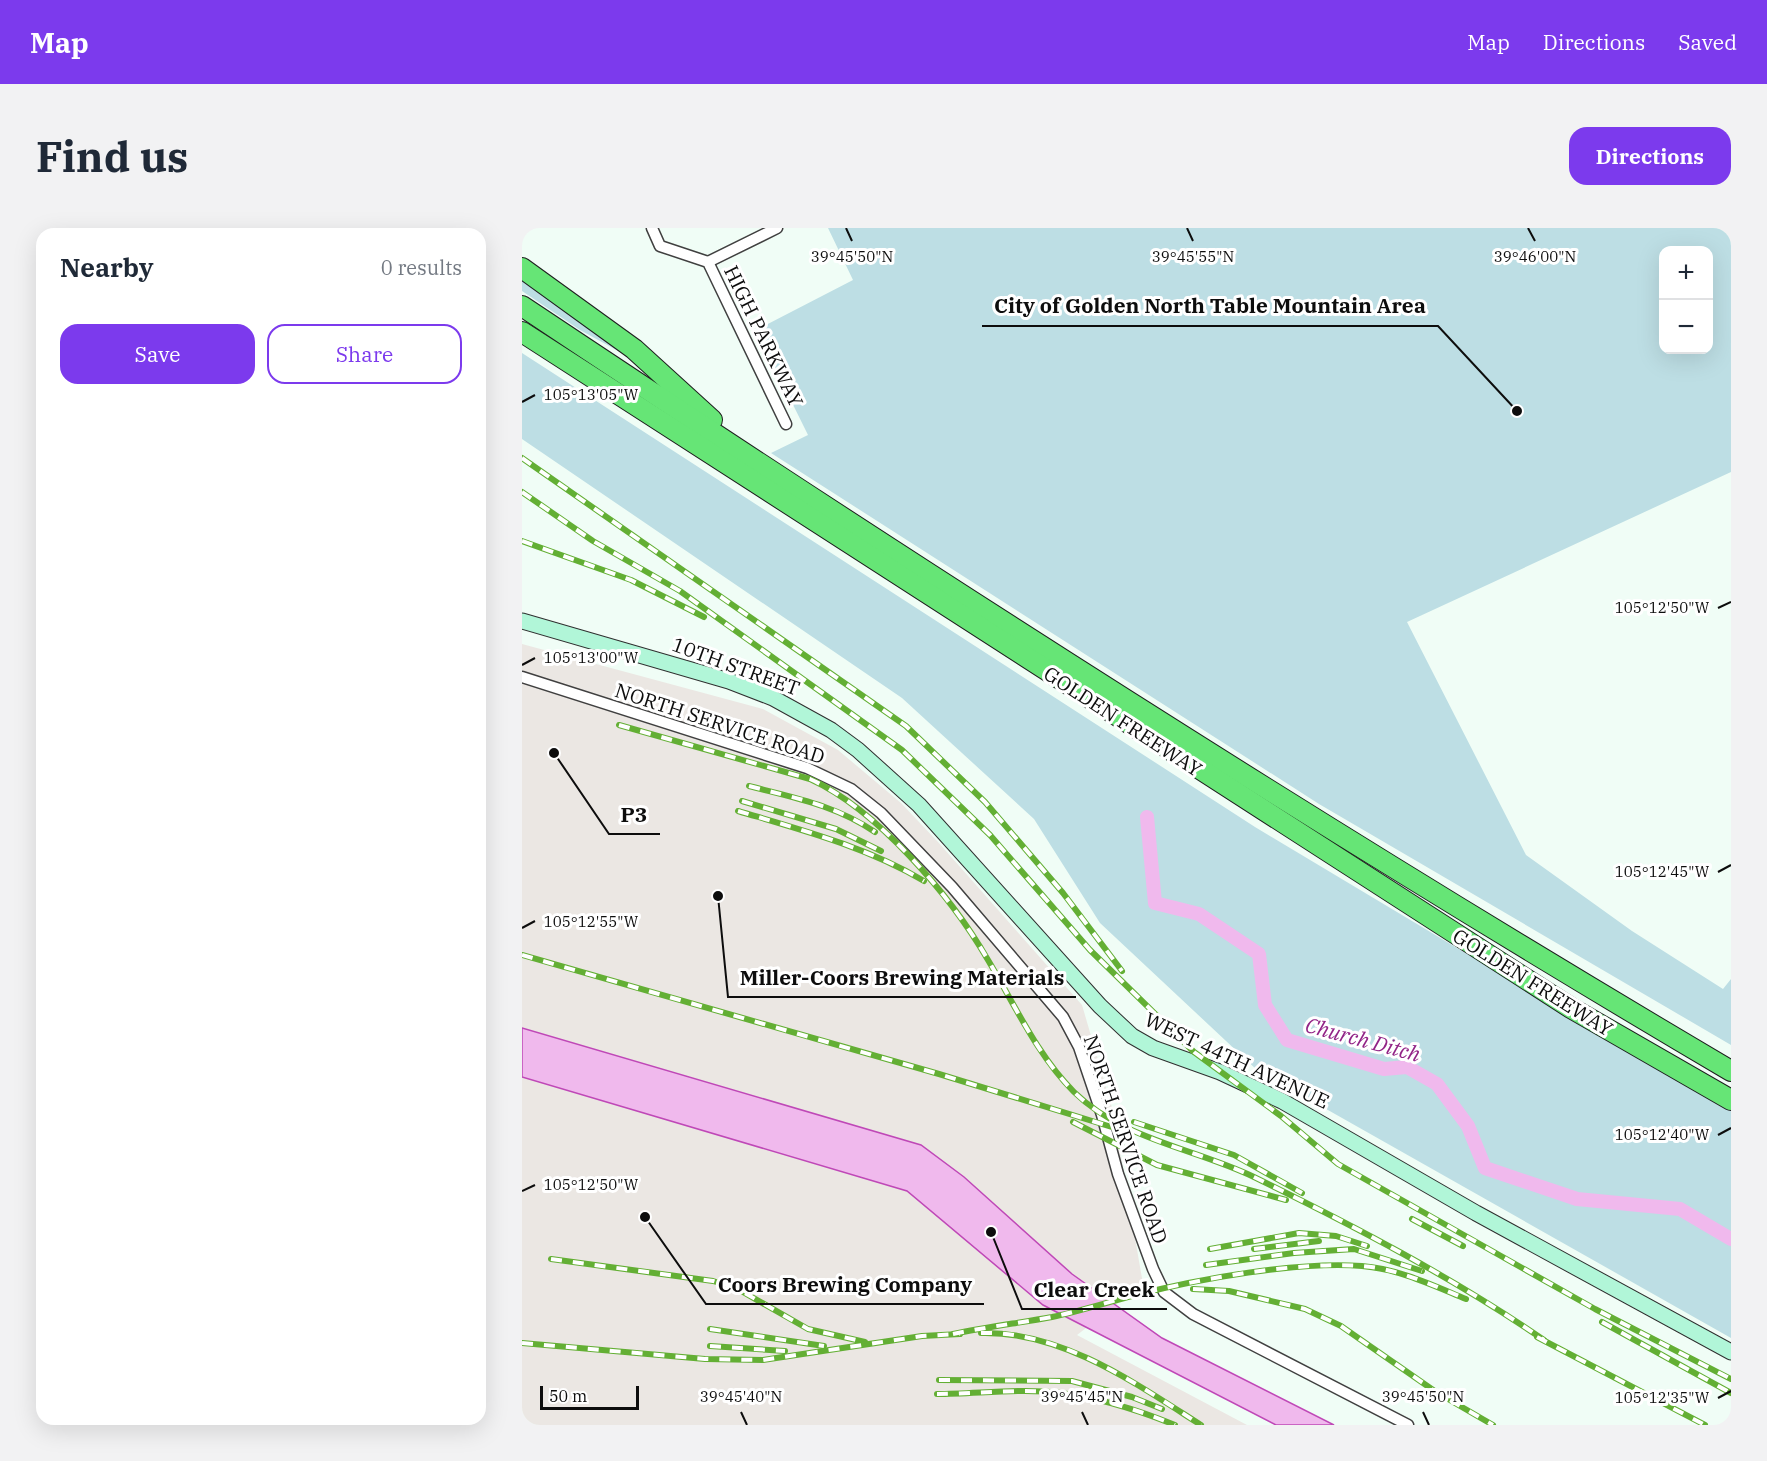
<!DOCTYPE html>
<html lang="en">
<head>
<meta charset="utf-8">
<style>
  :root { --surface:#fff; --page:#f2f2f3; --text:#1f2937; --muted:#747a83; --line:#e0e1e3; --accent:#7c3aed }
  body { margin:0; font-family:"IBM Plex Serif",serif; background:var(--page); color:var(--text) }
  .controls { position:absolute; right:18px; top:18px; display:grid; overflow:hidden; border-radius:12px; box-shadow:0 6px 24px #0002 }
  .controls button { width:54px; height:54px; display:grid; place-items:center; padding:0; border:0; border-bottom:2px solid var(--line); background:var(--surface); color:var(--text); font:30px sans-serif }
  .scale { position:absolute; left:18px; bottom:15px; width:99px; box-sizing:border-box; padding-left:6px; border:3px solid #0d0d0d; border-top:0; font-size:16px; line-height:21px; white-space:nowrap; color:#0d0d0d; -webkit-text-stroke:4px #fff; paint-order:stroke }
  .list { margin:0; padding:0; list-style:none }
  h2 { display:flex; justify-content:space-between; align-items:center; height:78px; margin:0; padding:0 24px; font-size:26px }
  h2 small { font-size:20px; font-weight:400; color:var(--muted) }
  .actions { display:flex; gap:12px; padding:18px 24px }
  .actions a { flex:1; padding:14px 0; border:2px solid var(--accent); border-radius:18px; text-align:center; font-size:21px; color:var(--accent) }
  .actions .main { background:var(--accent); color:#fff }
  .map { position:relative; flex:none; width:1209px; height:1197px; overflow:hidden; border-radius:18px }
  header { display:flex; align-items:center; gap:36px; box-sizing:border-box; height:84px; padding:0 30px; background:var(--accent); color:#fff }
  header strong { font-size:28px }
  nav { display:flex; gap:33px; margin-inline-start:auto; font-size:21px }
  .intro { display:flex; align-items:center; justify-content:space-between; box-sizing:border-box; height:144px; padding:0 36px }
  h1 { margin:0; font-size:42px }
  .button { padding:15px 27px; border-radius:18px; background:var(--accent); color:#fff; font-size:21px; font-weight:700 }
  main { display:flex; gap:36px; padding:0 36px }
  aside { flex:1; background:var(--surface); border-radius:18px; box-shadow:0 6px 24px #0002 }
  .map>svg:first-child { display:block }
  .industrial { fill:#ebe7e3 }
  .green { fill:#bddee4; fill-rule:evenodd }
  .water { fill:#f0b9ed; stroke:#bf48b7; stroke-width:1.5 }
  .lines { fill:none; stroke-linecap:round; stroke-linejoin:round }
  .canal { stroke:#f0b9ed; stroke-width:14 }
  .street-casing { stroke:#404040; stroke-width:13 }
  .secondary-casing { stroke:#2f2f2f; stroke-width:17 }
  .highway-casing { stroke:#1e1e1e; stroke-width:22 }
  .street { stroke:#fff; stroke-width:10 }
  .secondary { stroke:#b1f6d8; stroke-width:15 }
  .highway { stroke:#66e576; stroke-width:20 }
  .rail-casing { stroke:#63af34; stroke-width:6 }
  .rail { stroke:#fff; stroke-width:4; stroke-dasharray:11; stroke-linecap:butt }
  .ticks { fill:none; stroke:#0d0d0d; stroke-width:2 }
  .labels { text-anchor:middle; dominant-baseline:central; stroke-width:6; stroke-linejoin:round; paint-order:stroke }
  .street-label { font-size:20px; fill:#0d0d0d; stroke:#fff }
  .water-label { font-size:21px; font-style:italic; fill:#922487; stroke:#fff }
  .ticks-label { font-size:15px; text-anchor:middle; fill:#0d0d0d; stroke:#fff; stroke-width:6; stroke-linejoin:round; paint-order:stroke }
  .leader { fill:none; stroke:#0d0d0d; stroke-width:2 }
  .callout-dot { fill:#0d0d0d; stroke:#fff; stroke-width:2 }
  .callout-label { font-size:21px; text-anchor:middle; font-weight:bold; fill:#0d0d0d; stroke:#fff; stroke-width:6; stroke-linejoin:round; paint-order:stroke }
</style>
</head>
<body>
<header>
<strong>Map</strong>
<nav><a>Map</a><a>Directions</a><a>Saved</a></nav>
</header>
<div class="intro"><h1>Find us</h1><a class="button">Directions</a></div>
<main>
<aside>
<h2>Nearby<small>0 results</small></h2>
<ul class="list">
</ul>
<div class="actions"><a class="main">Save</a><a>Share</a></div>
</aside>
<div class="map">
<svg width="1209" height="1197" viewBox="0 0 1209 1197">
  <rect width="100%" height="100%" fill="#f0fdf6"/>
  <polygon class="industrial" points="0,416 241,481 316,522 379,575 416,614 560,777 591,883 621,1056 555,1107 725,1197 0,1197"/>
  <g class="green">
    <path d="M306 0H1209V244L885 394 1004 627 1110 703 1201 761 1209 751V817L797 576 249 225 286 207 234 102 331 52ZM1142 22H1186V122H1142Z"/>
    <polygon points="0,46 109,130 58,102 0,63"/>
    <polygon points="0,125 733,599 1012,766 1209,875 1209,1110 735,842 578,695 512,591 380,470 0,211"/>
  </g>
  <polygon class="water" points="0,800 399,917 442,949 550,1046 640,1110 812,1197 754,1197 521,1077 385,963 0,849"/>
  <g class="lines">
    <polyline class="canal" points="625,589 633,675 677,686 737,726 743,777 765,812 862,841 885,839 915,856 946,898 963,940 1055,971 1158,981 1209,1011"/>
    <defs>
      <g id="street">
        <polyline points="130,0 138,18 186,34 264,196"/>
        <polyline points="186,34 255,0"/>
        <polyline points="0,449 285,540 329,561 359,585 430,659 541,789 557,819 580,887 596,946 631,1041 642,1064 671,1086 886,1197"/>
      </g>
      <polyline id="secondary" points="0,393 207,453 251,470 309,502 336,522 397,577 578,778 610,808 631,820 698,844 760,873 954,985 1209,1124"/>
      <g id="highway">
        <polyline points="0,40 112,121 190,192"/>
        <path d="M0 78C397 343 798 601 1209 843"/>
        <polyline points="0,104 1049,780 1209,872"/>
      </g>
    </defs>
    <use href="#street" class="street-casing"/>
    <use href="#secondary" class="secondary-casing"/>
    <use href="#highway" class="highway-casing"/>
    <use href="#street" class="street"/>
    <use href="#secondary" class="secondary"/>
    <use href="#highway" class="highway"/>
    <defs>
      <g id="rail">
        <polyline points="0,230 384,498 463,574 541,665 600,743"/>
        <polyline points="0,264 71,313 158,363 380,522 468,607 568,722 672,824 759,888 816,936 1073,1081 1209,1151"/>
        <polyline points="0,313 109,352 182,389"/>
        <path d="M97 497 288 551C356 582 429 668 466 732 493 777 515 827 552 864 601 912 672 920 732 949 832 998 930 1049 1022 1112"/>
        <path d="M227 558C273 570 313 577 353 604"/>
        <polyline points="220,573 314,601 359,623"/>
        <path d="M216 583C280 602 345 619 402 653"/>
        <polyline points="0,727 417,846 593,900"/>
        <polyline points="551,894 635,937 764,972"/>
        <polyline points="612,894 712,927 780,965"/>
        <polyline points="890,991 941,1018"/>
        <polyline points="688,1021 777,1005 814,1008 845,1018"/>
        <polyline points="732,1021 797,1013"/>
        <polyline points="29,1031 191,1053 214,1060 286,1101 343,1114"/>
        <polyline points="684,1037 772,1025 832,1021 900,1043"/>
        <polyline points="671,1061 707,1063 783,1081 819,1098 914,1164 971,1197"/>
        <polyline points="1080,1094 1209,1165"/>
        <polyline points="188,1101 302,1118"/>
        <path d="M459 1105C540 1103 613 1155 679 1197"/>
        <path d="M431 1106C464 1099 497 1095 530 1089 558 1083 586 1074 614 1067 676 1051 776 1033 840 1038 877 1041 910 1057 944 1071"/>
        <polyline points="1015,1109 1183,1197"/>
        <polyline points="0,1115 183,1131 241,1132 400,1108 438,1106"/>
        <polyline points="188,1118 263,1123"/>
        <polyline points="417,1152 550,1153 610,1169 640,1181"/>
        <path d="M415 1166C455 1166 499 1160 539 1165 579 1170 616 1182 653 1197"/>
      </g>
    </defs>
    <use href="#rail" class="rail-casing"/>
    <use href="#rail" class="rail"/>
  </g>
  <path class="ticks" d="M324 0 330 13M665 0 671 13M1006 0 1013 13M0 174 13 167M1196 380 1209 374M0 437 13 430M1196 644 1209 637M0 700 13 693M1196 907 1209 900M0 963 13 957M1196 1170 1209 1163M219 1184 225 1197M560 1184 566 1197M901 1184 907 1197"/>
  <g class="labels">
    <g class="street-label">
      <text transform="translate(242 108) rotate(64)">HIGH PARKWAY</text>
      <text transform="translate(214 438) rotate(20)">10TH STREET</text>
      <text transform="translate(601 493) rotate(33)">GOLDEN FREEWAY</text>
      <text transform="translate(198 495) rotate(18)">NORTH SERVICE ROAD</text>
      <text transform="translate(1011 754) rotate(32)">GOLDEN FREEWAY</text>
      <text transform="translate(715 832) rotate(25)">WEST 44TH AVENUE</text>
      <text transform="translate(604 911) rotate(71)">NORTH SERVICE ROAD</text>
    </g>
    <g class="water-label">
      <text transform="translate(841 811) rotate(15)">Church Ditch</text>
    </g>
  </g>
  <g class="ticks-label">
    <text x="330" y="34">39°45'50"N</text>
    <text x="671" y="34">39°45'55"N</text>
    <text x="1013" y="34">39°46'00"N</text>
    <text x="69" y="172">105°13'05"W</text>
    <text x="1140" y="385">105°12'50"W</text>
    <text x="69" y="435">105°13'00"W</text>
    <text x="1140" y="649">105°12'45"W</text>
    <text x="69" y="699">105°12'55"W</text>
    <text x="1140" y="912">105°12'40"W</text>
    <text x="69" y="962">105°12'50"W</text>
    <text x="219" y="1174">39°45'40"N</text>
    <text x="560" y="1174">39°45'45"N</text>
    <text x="901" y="1174">39°45'50"N</text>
    <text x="1140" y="1175">105°12'35"W</text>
  </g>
  <path class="leader" d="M995 183L916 98H460M32 525L87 606H138M196 668L206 769H554M123 989L184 1076H462M469 1004L500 1081H645"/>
  <g class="callout-dot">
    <circle cx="995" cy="183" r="6"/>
    <circle cx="32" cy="525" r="6"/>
    <circle cx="196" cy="668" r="6"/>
    <circle cx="123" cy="989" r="6"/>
    <circle cx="469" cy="1004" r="6"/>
  </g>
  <g class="callout-label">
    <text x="688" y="85">City of Golden North Table Mountain Area</text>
    <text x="112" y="594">P3</text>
    <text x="380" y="757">Miller-Coors Brewing Materials</text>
    <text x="323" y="1064">Coors Brewing Company</text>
    <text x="572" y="1069">Clear Creek</text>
  </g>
</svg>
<div class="controls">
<button>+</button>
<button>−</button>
</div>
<div class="scale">50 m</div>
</div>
</main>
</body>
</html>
